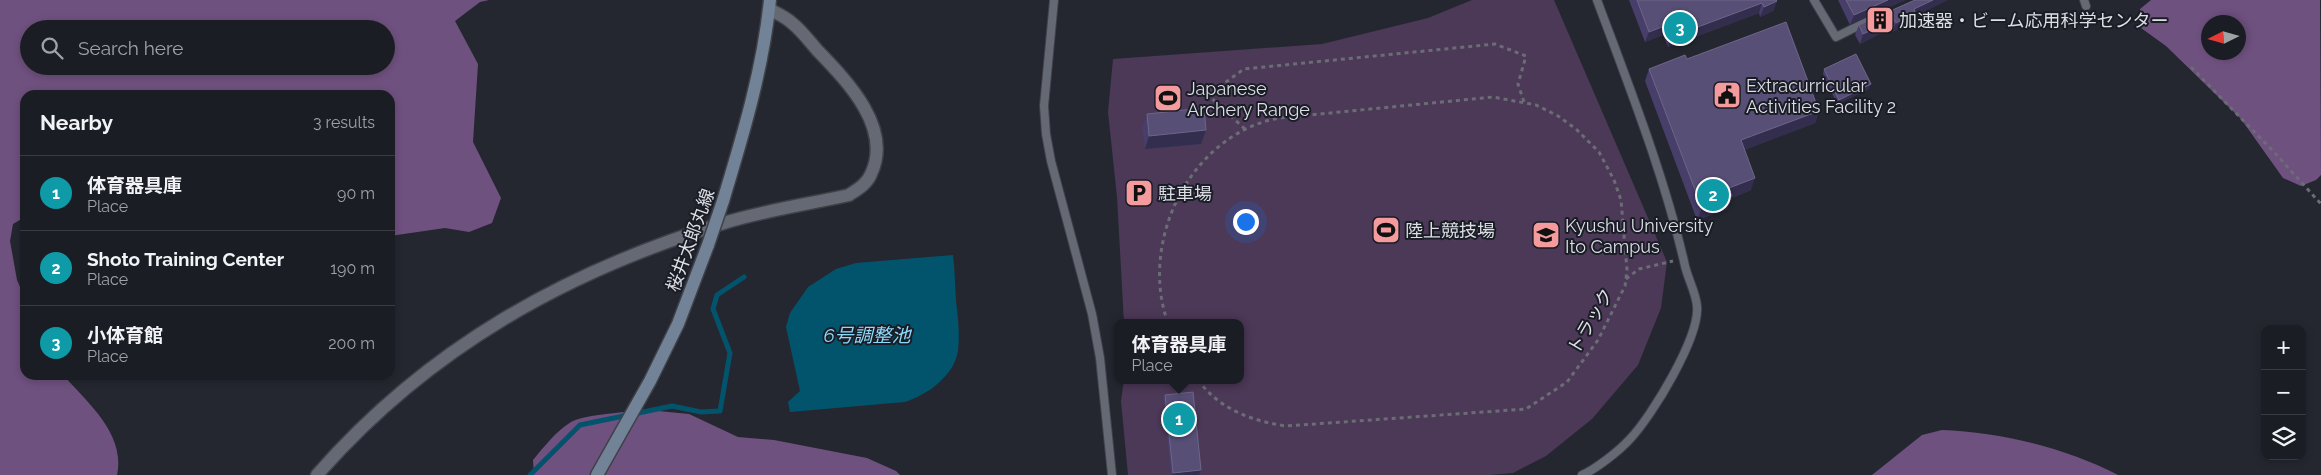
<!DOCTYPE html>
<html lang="en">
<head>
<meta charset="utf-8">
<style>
  :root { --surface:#1b1d24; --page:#282a31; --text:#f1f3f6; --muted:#a0a2a6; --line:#393b41; --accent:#b45309 }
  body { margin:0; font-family:Raleway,"Noto Sans JP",sans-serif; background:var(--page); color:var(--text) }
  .controls { position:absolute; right:15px; bottom:15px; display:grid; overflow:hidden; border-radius:10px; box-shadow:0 2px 8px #0003 }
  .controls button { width:45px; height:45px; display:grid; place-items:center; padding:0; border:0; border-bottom:1px solid var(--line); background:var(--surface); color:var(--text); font:25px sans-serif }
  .compass { position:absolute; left:2201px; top:15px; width:45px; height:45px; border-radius:50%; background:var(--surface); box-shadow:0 2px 8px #0003; rotate:265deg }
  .you { position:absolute; left:1245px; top:221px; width:18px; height:18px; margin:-12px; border:4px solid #fff; border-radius:50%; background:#1a73e8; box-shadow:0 0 0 8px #1a73e833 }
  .badge { display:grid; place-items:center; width:32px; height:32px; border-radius:50%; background:var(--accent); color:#fff; font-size:16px; font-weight:700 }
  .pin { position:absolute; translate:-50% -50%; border:2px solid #fff; box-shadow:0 1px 5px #0006 }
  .popup { position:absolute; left:1114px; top:319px; width:130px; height:65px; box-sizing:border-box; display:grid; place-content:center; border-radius:10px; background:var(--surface); filter:drop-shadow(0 1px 4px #0005); font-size:16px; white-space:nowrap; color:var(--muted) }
  .popup b { font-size:19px; color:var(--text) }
  .popup::after { content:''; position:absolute; left:50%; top:100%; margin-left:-10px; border:10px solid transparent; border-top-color:var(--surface) }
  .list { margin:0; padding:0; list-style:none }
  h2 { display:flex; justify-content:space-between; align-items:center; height:65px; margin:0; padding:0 20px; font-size:21px }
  h2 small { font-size:16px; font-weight:400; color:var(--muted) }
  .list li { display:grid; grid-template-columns:32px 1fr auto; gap:15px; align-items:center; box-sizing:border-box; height:75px; padding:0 20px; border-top:1px solid var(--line) }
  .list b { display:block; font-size:19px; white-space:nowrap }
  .list p { margin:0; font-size:16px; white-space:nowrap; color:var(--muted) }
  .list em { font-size:16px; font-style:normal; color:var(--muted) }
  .icon { flex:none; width:28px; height:28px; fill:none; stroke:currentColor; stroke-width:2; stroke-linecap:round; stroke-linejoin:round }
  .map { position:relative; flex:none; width:2321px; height:475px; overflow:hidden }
  .search { position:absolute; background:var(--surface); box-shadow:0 2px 8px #0003; left:20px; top:20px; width:375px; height:55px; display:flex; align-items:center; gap:12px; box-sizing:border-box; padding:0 18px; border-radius:28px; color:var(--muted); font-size:19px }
  .panel { position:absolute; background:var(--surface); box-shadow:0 2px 8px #0003; left:20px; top:90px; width:375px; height:290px; border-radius:15px }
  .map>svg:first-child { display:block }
  .green { fill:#4c3857 }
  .forest { fill:#6f517f; fill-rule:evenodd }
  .water { fill:#02546d }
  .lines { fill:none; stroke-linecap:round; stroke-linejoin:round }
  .stream { stroke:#02546d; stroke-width:5 }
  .service-casing { stroke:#3f4148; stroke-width:10 }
  .minor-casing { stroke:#3f4148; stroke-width:15 }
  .secondary-casing { stroke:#3f4148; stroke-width:15 }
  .path { stroke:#6b6d75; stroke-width:3; stroke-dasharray:4 4; stroke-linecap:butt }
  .service { stroke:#656973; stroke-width:8 }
  .minor { stroke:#656973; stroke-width:12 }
  .secondary { stroke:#728398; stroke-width:12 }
  .secondary-bridge-casing { stroke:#3f4148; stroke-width:15; stroke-linecap:butt }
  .secondary-bridge { stroke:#728398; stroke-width:12 }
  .wall { fill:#483e6a }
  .shaded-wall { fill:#332e4d }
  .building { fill:#584f77; stroke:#6d6688 }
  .labels { text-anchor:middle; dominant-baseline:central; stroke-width:4; stroke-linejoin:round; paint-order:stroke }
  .poi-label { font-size:18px; fill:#dcdee4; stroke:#1a1d26; text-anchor:start }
  .street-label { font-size:18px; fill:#dcdee4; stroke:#1a1d26 }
  .water-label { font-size:19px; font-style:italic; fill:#8dd9fa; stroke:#1a1d26 }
</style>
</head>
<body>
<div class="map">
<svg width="2321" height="475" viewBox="0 0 2321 475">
  <rect width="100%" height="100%" fill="#242730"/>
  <polygon class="green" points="1472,0 1554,0 1667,262 1661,308 1638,365 1592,419 1546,456 1513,473 1490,475 1128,475 1121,401 1124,380 1240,380 1240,323 1124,323 1117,197 1108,112 1113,59 1322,44 1428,18"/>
  <g class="forest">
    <path d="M0 0H489L480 2 455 21 478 64 473 142 501 198 492 223 469 232 445 228 390 236V95H25V217L13 224 10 241 17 280 25 298V375H63C87 402 126 434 117 475H0ZM29 29H386V66H29Z"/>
    <path d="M2151 0H2320L2321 175 2316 180 2301 186 2283 178 2241 119 2166 46 2141 28 2140 9ZM2208 22H2238V52H2208Z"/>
    <path d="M648 410 689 414 738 437 774 440 867 458 896 471 900 475H534L533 460C544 447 556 431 571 422 586 414 629 412 648 410Z"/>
    <path d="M1942 430C2000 432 2066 448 2118 475H1872L1922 435Z"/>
  </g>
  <path class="water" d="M953 255C955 270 955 286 956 301 958 317 960 335 958 351 954 376 927 395 905 402L790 412 788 402 800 391 786 327 790 313 808 287 836 269 856 263Z"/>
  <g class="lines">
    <polyline class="stream" points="530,475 580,425 672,406 701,412 720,411 730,353 713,309 717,295 744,277"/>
    <defs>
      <g id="service">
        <polyline points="1054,0 1044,106 1046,134 1051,161 1092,314 1100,358 1112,475"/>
        <polyline points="1814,0 1836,37 1866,22"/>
        <polyline points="2084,0 2086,6"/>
        <path d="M1582 475C1596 469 1619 451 1630 439 1652 416 1700 337 1697 306 1696 293 1688 279 1685 266 1665 177 1629 86 1597 0"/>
      </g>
      <path id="minor" d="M317 475C428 348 566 271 727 222 767 210 809 204 849 195 858 189 867 184 871 174 893 128 847 81 818 51 810 42 802 31 792 23 786 17 776 13 769 9"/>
      <g id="secondary">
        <path d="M723 201C743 135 763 69 770 0"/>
        <polyline points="597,475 650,381 678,324 708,245"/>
      </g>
    </defs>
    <use href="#service" class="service-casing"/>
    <use href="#minor" class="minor-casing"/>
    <use href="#secondary" class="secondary-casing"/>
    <g class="path">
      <polyline points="2191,67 2274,152 2321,204"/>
      <polyline points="1245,129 1208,95 1244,69 1495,44 1526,56 1518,84 1524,102"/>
      <polyline points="1626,279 1639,269 1673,261"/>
      <path d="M1168 323C1138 241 1191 134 1279 118L1493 97 1536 105 1558 116 1576 129 1599 152 1614 180 1621 200 1627 270 1625 286 1598 340 1567 382 1526 409 1286 426C1252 421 1219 409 1198 380"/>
    </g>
    <use href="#service" class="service"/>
    <use href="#minor" class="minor"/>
    <use href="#secondary" class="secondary"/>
    <defs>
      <polyline id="secondary-bridge" points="708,245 723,201"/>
    </defs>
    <use href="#secondary-bridge" class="secondary-bridge-casing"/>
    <use href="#secondary-bridge" class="secondary-bridge"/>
  </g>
  <g class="wall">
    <polygon points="1629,0 1776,0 1777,1 1773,11 1760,17 1759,13 1668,47 1663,35 1645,42"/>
    <polygon points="1838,0 1905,0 1850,25"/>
    <polygon points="1915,0 1914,17 1912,22 1892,32 1891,28 1860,44 1855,35 1859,25"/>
    <polygon points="1687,59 1819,111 1815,123 1744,150 1751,190 1732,198 1727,209 1697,220 1645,81 1649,69"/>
    <polygon points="1824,69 1869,89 1837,104 1823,74"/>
    <polygon points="1147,114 1201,144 1145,149 1142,127"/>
    <polygon points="1165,395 1199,475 1171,475 1163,400"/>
  </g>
  <g class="shaded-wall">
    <polygon points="1888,0 1905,0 1850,25 1854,15"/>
    <polygon points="1933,0 1948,0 1914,17 1912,22 1892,32 1896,23 1914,9"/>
    <polygon points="1777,1 1773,11 1760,17 1764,7"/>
    <polygon points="1762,3 1759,13 1668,47 1671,37"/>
    <polygon points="1894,19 1891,28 1860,44 1863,34"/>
    <polygon points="1667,25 1663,35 1645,42 1649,32"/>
    <polygon points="1871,84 1869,89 1837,104 1839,100"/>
    <polygon points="1819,111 1815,123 1736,153 1741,140"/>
    <polygon points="1206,130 1201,144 1145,149 1149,136"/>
    <polygon points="1755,178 1751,190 1732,198 1727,209 1697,220 1702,208 1729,188"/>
    <polygon points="1201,470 1199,475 1172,475 1173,473"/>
  </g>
  <g class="building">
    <polygon points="1637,0 1776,0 1777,1 1764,7 1762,3 1671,37 1667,25 1649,32"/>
    <polygon points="1846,0 1888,0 1854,15"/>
    <polygon points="1915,0 1933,0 1914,9 1915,13 1896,23 1894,19 1863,34 1859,25"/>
    <polygon points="1786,22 1819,111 1741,140 1755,178 1729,188 1732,196 1702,208 1649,69 1685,55 1687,59"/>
    <polygon points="1856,54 1871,84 1839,100 1824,69"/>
    <polygon points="1204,108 1206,130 1149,136 1147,114"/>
    <polygon points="1193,392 1201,470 1173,473 1165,395"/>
  </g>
  <defs>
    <symbol id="building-square" viewBox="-11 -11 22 22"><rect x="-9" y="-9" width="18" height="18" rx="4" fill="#f59b9d" stroke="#1a1d26"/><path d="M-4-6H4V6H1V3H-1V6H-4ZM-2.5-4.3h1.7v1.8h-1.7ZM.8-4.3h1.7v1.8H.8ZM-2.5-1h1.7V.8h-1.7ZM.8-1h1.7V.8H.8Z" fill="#111"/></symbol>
    <symbol id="civic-square" viewBox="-11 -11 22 22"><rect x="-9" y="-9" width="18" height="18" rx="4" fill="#f59b9d" stroke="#1a1d26"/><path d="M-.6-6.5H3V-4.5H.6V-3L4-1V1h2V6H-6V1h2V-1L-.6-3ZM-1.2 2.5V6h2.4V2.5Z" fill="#111"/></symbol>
    <symbol id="stadium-square" viewBox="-11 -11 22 22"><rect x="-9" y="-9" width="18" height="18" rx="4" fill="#f59b9d" stroke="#1a1d26"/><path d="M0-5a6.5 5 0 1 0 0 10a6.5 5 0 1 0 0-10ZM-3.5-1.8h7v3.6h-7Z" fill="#111"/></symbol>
    <symbol id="parking-square" viewBox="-11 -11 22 22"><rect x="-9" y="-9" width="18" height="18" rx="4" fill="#f59b9d" stroke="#1a1d26"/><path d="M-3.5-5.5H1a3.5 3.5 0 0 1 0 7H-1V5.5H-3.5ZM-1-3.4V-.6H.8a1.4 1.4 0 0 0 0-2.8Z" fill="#111"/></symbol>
    <symbol id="university-square" viewBox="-11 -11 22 22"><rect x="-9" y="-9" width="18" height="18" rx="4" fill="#f59b9d" stroke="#1a1d26"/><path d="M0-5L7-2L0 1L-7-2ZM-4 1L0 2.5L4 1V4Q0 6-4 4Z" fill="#111"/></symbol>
  </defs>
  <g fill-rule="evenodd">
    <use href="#building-square" x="1864" y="4" width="32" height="32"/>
    <use href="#civic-square" x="1711" y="79" width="32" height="32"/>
    <use href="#stadium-square" x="1152" y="82" width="32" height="32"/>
    <use href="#parking-square" x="1123" y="177" width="32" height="32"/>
    <use href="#stadium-square" x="1370" y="214" width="32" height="32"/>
    <use href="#university-square" x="1530" y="219" width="32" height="32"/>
  </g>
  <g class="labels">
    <g class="poi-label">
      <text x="1899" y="20">加速器・ビーム応用科学センター</text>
      <text x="1746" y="85">Extracurricular<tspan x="1746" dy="21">Activities Facility 2</tspan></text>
      <text x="1187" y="88">Japanese<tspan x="1187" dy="21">Archery Range</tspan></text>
      <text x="1158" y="193">駐車場</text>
      <text x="1565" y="225">Kyushu University<tspan x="1565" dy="21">Ito Campus</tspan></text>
      <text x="1405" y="230">陸上競技場</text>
    </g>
    <g class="street-label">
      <text transform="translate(690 240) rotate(-70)">桜井太郎丸線</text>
      <text transform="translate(1590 321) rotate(-60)">トラック</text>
    </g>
    <g class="water-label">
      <text x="867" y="335">6号調整池</text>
    </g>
  </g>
</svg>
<div class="controls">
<button>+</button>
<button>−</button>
<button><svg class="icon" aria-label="layers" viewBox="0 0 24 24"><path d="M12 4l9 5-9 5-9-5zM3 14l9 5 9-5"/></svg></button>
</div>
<svg class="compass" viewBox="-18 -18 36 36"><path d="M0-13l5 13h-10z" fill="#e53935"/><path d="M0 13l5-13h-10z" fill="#a0a2a6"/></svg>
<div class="you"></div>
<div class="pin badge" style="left:1179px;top:419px;background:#0f9aa8">1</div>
<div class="popup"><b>体育器具庫</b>Place</div>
<div class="pin badge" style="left:1713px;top:195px;background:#0f9aa8">2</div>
<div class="pin badge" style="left:1680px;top:28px;background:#0f9aa8">3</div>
<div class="search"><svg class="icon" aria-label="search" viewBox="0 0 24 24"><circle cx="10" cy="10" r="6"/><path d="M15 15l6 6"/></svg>Search here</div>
<section class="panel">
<h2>Nearby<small>3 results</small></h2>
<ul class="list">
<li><span class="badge" style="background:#0f9aa8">1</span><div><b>体育器具庫</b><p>Place</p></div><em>90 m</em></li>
<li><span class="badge" style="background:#0f9aa8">2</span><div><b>Shoto Training Center</b><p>Place</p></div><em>190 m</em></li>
<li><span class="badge" style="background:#0f9aa8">3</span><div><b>小体育館</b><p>Place</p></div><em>200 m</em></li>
</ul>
</section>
</div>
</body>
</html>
